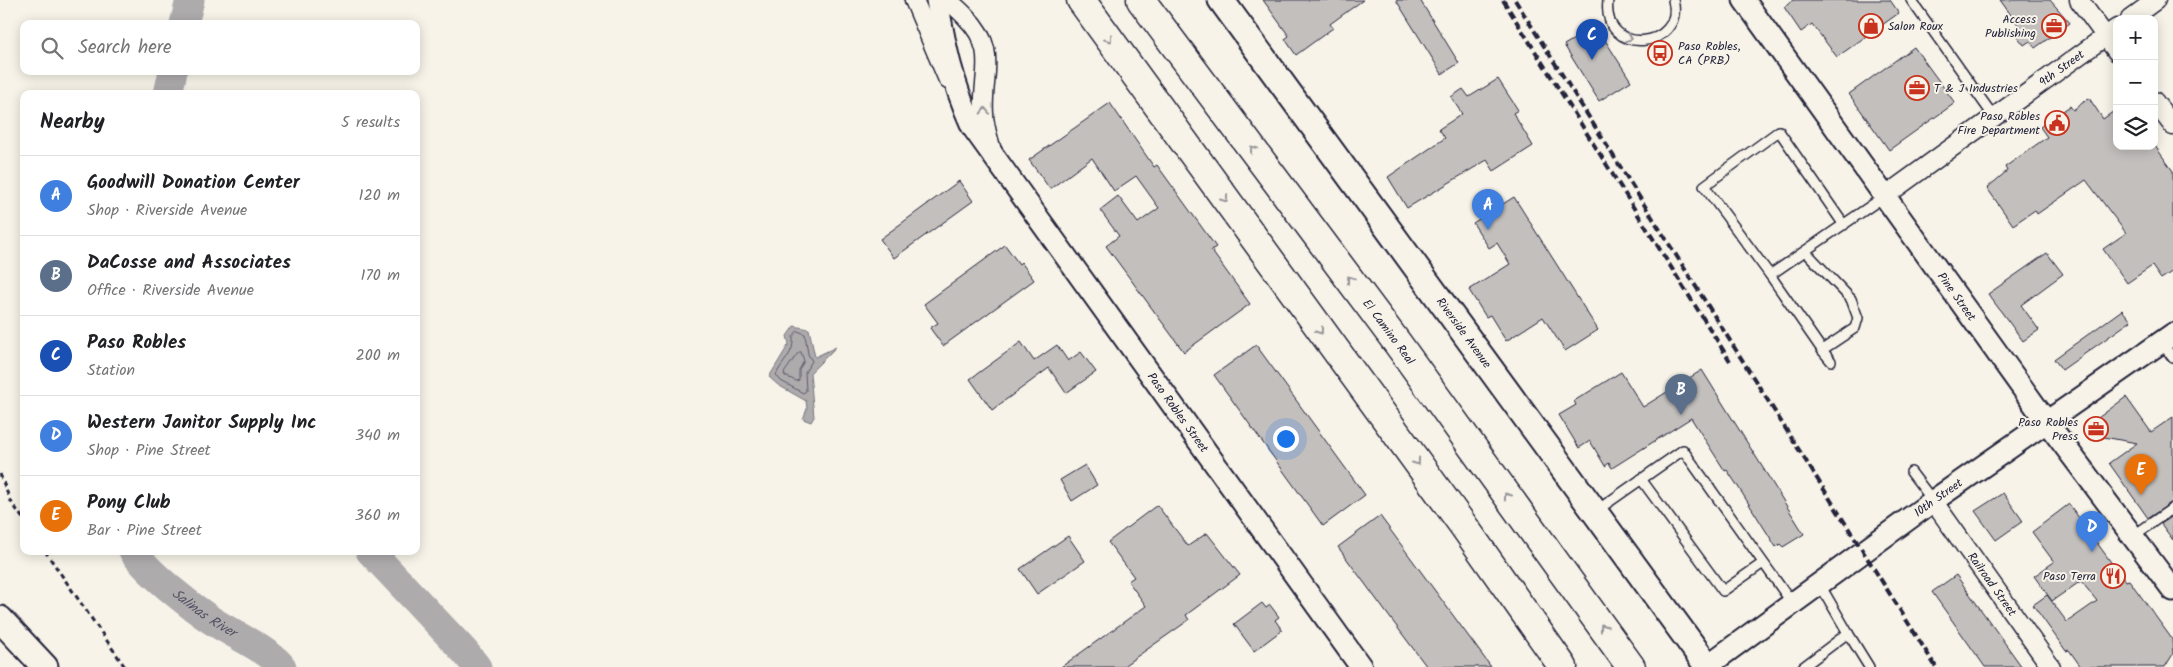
<!DOCTYPE html>
<html lang="en">
<head>
<meta charset="utf-8">
<style>
  :root { --surface:#fff; --page:#f2f2f2; --text:#202124; --muted:#757577; --line:#e0e0e0; --accent:#db2777 }
  body { margin:0; font-family:Kalam,sans-serif; background:var(--page); color:var(--text) }
  .controls { position:absolute; right:15px; top:15px; display:grid; overflow:hidden; border-radius:10px; box-shadow:0 2px 12px #0003 }
  .controls button { width:45px; height:45px; display:grid; place-items:center; padding:0; border:0; border-bottom:1px solid var(--line); background:var(--surface); color:var(--text); font:25px sans-serif }
  .you { position:absolute; left:1285px; top:438px; width:18px; height:18px; margin:-12px; border:4px solid #fff; border-radius:50%; background:#1a73e8; box-shadow:0 0 0 8px #1a73e833 }
  .badge { display:grid; place-items:center; width:32px; height:32px; border-radius:50%; background:var(--accent); color:#fff; font-size:16px; font-weight:700 }
  .pin { position:absolute; translate:-50% -41px; filter:drop-shadow(0 1px 2px #0008) }
  .pin::after { content:''; position:absolute; top:26px; width:18px; height:15px; background:inherit; clip-path:polygon(0 0,100% 0,50% 100%) }
  .list { margin:0; padding:0; list-style:none }
  h2 { display:flex; justify-content:space-between; align-items:center; height:65px; margin:0; padding:0 20px; font-size:21px }
  h2 small { font-size:16px; font-weight:400; color:var(--muted) }
  .list li { display:grid; grid-template-columns:32px 1fr auto; gap:15px; align-items:center; box-sizing:border-box; height:80px; padding:0 20px; border-top:1px solid var(--line) }
  .list b { display:block; font-size:19px; white-space:nowrap }
  .list p { margin:0; font-size:16px; white-space:nowrap; color:var(--muted) }
  .list em { font-size:16px; font-style:normal; color:var(--muted) }
  .icon { flex:none; width:28px; height:28px; fill:none; stroke:currentColor; stroke-width:2; stroke-linecap:round; stroke-linejoin:round }
  .map { position:relative; flex:none; width:2173px; height:667px; overflow:hidden }
  .search { position:absolute; background:var(--surface); box-shadow:0 2px 12px #0003; left:20px; top:20px; width:400px; height:55px; display:flex; align-items:center; gap:12px; box-sizing:border-box; padding:0 18px; border-radius:10px; color:var(--muted); font-size:19px }
  .panel { position:absolute; background:var(--surface); box-shadow:0 2px 12px #0003; left:20px; top:90px; width:400px; height:465px; border-radius:10px }
  .map>svg:first-child { display:block }
  .water { fill:#aeabad; stroke:#76747f }
  .lines { fill:none; stroke-linecap:round; stroke-linejoin:round }
  .shore { stroke:#5a5969; stroke-width:1 }
  .river { stroke:#aeabad; stroke-width:29 }
  .building { fill:#c2bfbd; stroke:#22223b }
  .service-casing { stroke:#22223b; stroke-width:12 }
  .minor-casing { stroke:#22223b; stroke-width:21 }
  .tertiary-casing { stroke:#22223b; stroke-width:25 }
  .secondary-casing { stroke:#22223b; stroke-width:29 }
  .motorway-casing { stroke:#22223b; stroke-width:31 }
  .path { stroke:#22223b; stroke-width:3; stroke-dasharray:5 4; stroke-linecap:butt }
  .service { stroke:#f7f3e8; stroke-width:9 }
  .minor { stroke:#f7f3e8; stroke-width:18 }
  .tertiary { stroke:#f7f3e8; stroke-width:21 }
  .secondary { stroke:#f7f3e8; stroke-width:25 }
  .motorway { stroke:#f7f3e8; stroke-width:28 }
  .rail { stroke:#22223b; stroke-width:4; stroke-dasharray:8 4; stroke-linecap:butt }
  .oneway { stroke:#97959a }
  .labels { text-anchor:middle; dominant-baseline:central; stroke-width:4; stroke-linejoin:round; paint-order:stroke }
  .poi-label { font-size:12px; fill:#22223b; stroke:#f7f3e8; text-anchor:end }
  .street-label { font-size:12px; fill:#22223b; stroke:#f7f3e8 }
  .water-label { font-size:14px; font-style:italic; fill:#535263; stroke:#f7f3e8 }
</style>
</head>
<body>
<div class="map">
<svg width="2173" height="667" viewBox="0 0 2173 667">
  <rect width="100%" height="100%" fill="#f7f3e8"/>
  <filter id="ink" filterUnits="userSpaceOnUse"><feTurbulence type="fractalNoise" baseFrequency=".02" numOctaves="2"/><feDisplacementMap in="SourceGraphic" scale="10" xChannelSelector="R" yChannelSelector="G"/><feConvolveMatrix kernelMatrix="1 2 1 2 8 2 1 2 1" color-interpolation-filters="sRGB"/></filter>
  <g filter="url(#ink)">
    <polygon class="water" points="794,326 809,329 815,357 836,347 810,373 814,417 811,422 803,419 807,409 806,401 778,385 769,377 789,344 787,336"/>
    <g class="lines">
      <g class="shore">
        <path d="M798 331 805 334 808 354 812 361 805 372 806 391 803 393 781 381 776 375C782 361 795 354 793 337Z"/>
        <polygon points="801,352 804,361 799,370 799,380 796,381 785,376 784,373 798,353"/>
      </g>
      <g class="river">
        <polyline points="184,24 190,0"/>
        <polyline points="168,94 173,71"/>
        <path id="s1" d="M133 551C148 573 189 605 211 620 227 631 274 653 282 667"/>
        <polyline points="370,551 465,652 477,667"/>
      </g>
    </g>
    <g class="building">
      <polygon points="1263,0 1363,0 1330,24 1333,28 1296,55 1285,39 1289,36"/>
      <polygon points="1396,0 1420,0 1459,63 1442,74"/>
      <polygon points="1794,0 1890,0 1899,13 1837,57 1812,24 1801,32 1784,7"/>
      <polygon points="2000,0 2050,0 2070,23 2035,48 2030,41 2024,45 2013,31 2019,26"/>
      <polygon points="1596,26 1631,81 1599,101 1564,45"/>
      <polygon points="1914,47 1955,103 1889,150 1849,94"/>
      <polygon points="1498,79 1518,110 1513,113 1533,146 1494,171 1487,160 1407,208 1388,177 1445,138 1439,129 1462,114 1451,97 1463,89 1469,97"/>
      <polygon points="2089,98 2103,119 2117,109 2117,146 2155,146 2173,171 2173,271 2161,279 2152,266 2127,283 2103,249 2126,233 2086,180 2037,214 2035,210 2013,225 1987,188 2007,171 2005,167 2047,137 2040,127 2070,106 2073,110"/>
      <polygon points="1110,103 1154,167 1157,165 1216,247 1211,250 1250,304 1184,352 1106,246 1119,236 1100,210 1118,196 1138,223 1159,208 1136,176 1114,191 1092,158 1050,189 1029,160"/>
      <polygon points="959,181 973,201 894,258 880,239"/>
      <polygon points="1514,197 1598,330 1565,351 1543,317 1506,341 1490,315 1486,317 1469,290 1510,264 1497,243 1489,248 1473,223"/>
      <polygon points="1005,245 1019,264 1021,262 1034,280 943,346 930,328 938,323 924,304"/>
      <polygon points="2047,253 2063,274 2021,305 2039,330 2023,341 1988,294"/>
      <polygon points="2122,310 2131,321 2062,370 2054,359"/>
      <polygon points="1021,342 1034,361 1057,345 1068,361 1081,352 1096,372 1066,393 1049,368 992,410 970,379"/>
      <polygon points="1256,345 1365,495 1323,526 1214,375"/>
      <polygon points="1702,370 1804,534 1783,547 1780,544 1776,547 1737,485 1727,470 1725,471 1691,418 1612,468 1609,463 1605,466 1590,441 1579,448 1559,415 1576,405 1574,401 1621,372 1643,407"/>
      <polygon points="2126,397 2151,432 2173,417 2173,502 2148,518 2109,463 2137,443 2087,434 2089,420 2094,421"/>
      <polygon points="1085,465 1097,485 1072,501 1060,480"/>
      <polygon points="2003,493 2023,521 1996,540 1975,511"/>
      <polygon points="2069,504 2113,565 2114,564 2126,581 2129,580 2172,639 2173,654 2165,667 2081,667 2069,650 2066,651 2033,605 2047,595 2067,622 2097,601 2081,581 2052,601 2034,576 2054,562 2032,532"/>
      <polygon points="1157,505 1188,546 1207,533 1240,575 1186,615 1189,620 1122,667 1061,667 1146,606 1128,581 1134,577 1108,542"/>
      <polygon points="1380,516 1444,603 1491,667 1427,667 1388,615 1338,547"/>
      <polygon points="2173,516 2173,540 2161,524"/>
      <polygon points="1068,536 1085,561 1037,594 1020,569"/>
      <polygon points="1956,575 2022,667 1985,667 1932,592"/>
      <polygon points="1262,603 1266,608 1270,605 1279,617 1275,620 1282,630 1254,651 1234,624"/>
    </g>
    <g class="lines">
      <defs>
        <g id="service">
          <path d="M1608 0C1601 59 1686 49 1673 0"/>
          <polyline points="1911,0 1994,117"/>
          <polyline points="1844,225 1779,131 1704,186 1770,275 1885,196"/>
          <polyline points="1770,275 1822,350 1855,328 1858,318 1851,299 1805,251"/>
          <polyline points="2161,342 2173,358"/>
          <polyline points="1822,350 1831,361"/>
          <polyline points="1911,472 1933,501"/>
          <polyline points="1641,479 1723,591 1763,563"/>
          <polyline points="1596,511 1683,450 1792,603"/>
          <polyline points="2133,536 2173,508"/>
          <polyline points="1848,633 1869,667"/>
          <polyline points="1803,667 1848,633 1819,583"/>
        </g>
        <g id="minor">
          <polyline points="914,0 948,80"/>
          <path d="M945 0C953 3 959 10 965 16 1000 51 981 74 984 114 984 126 989 139 992 151"/>
          <polyline points="2079,0 2117,52"/>
          <polyline points="2130,19 2156,0"/>
          <polyline points="2154,101 2173,126"/>
          <path id="s2" d="M1885 196 2117 28"/>
          <path id="s3" d="M1933 501 2051 667"/>
        </g>
        <g id="tertiary">
          <path id="s4" d="M937 0C945 48 952 81 972 126L1361 667"/>
          <path id="s5" d="M1744 0 2046 421 2173 590"/>
          <path id="s6" d="M1707 666 1933 501 2173 334"/>
        </g>
        <g id="secondary">
          <path id="s7" d="M1221 0 1708 667"/>
          <polyline points="0,619 45,667"/>
        </g>
        <g id="motorway">
          <polyline points="1081,0 1463,525 1563,667"/>
          <path id="s8" d="M1141 0 1398 344 1631 667"/>
        </g>
      </defs>
      <use href="#service" class="service-casing"/>
      <use href="#minor" class="minor-casing"/>
      <use href="#tertiary" class="tertiary-casing"/>
      <use href="#secondary" class="secondary-casing"/>
      <use href="#motorway" class="motorway-casing"/>
      <g class="path">
        <polyline points="0,474 10,500 24,520"/>
        <polyline points="45,551 125,667"/>
      </g>
      <use href="#service" class="service"/>
      <use href="#minor" class="minor"/>
      <use href="#tertiary" class="tertiary"/>
      <use href="#secondary" class="secondary"/>
      <use href="#motorway" class="motorway"/>
      <g class="rail">
        <polyline points="1503,0 1730,361"/>
        <polyline points="1515,0 1936,667"/>
      </g>
    </g>
    <defs><path id="oneway-chevron" d="M-2-3.5L2.5 0L-2 3.5" fill="none" stroke-width="1.6" stroke-linecap="round" stroke-linejoin="round" transform="scale(1.25)"/></defs>
    <g class="oneway">
      <use href="#oneway-chevron" transform="translate(1629 38) rotate(21)"/>
      <use href="#oneway-chevron" transform="translate(1109 39) rotate(54)"/>
      <use href="#oneway-chevron" transform="translate(985 111) rotate(-91)"/>
      <use href="#oneway-chevron" transform="translate(1253 149) rotate(-127)"/>
      <use href="#oneway-chevron" transform="translate(1225 199) rotate(54)"/>
      <use href="#oneway-chevron" transform="translate(1350 279) rotate(-127)"/>
      <use href="#oneway-chevron" transform="translate(1320 331) rotate(54)"/>
      <use href="#oneway-chevron" transform="translate(1417 462) rotate(54)"/>
      <use href="#oneway-chevron" transform="translate(1507 496) rotate(-126)"/>
      <use href="#oneway-chevron" transform="translate(1603 627) rotate(-126)"/>
    </g>
  </g>
  <defs>
    <symbol id="shop-ring" viewBox="-11 -11 22 22"><circle r="9.5" fill="#f7f3e8" stroke="#c8321e" stroke-width="1.5"/><path d="M-5-2.5h2.3a2.7 3.5 0 0 1 5.4 0H5L5.5 6h-11ZM-1.5-2.5h3a1.5 2.3 0 0 0-3 0Z" fill="#c8321e"/></symbol>
    <symbol id="office-ring" viewBox="-11 -11 22 22"><circle r="9.5" fill="#f7f3e8" stroke="#c8321e" stroke-width="1.5"/><path d="M-6-3h4V-5.5h4V-3h4V5H-6ZM-1-4.5V-3h2v-1.5ZM-6 0V1H6V0Z" fill="#c8321e"/></symbol>
    <symbol id="bus-ring" viewBox="-11 -11 22 22"><circle r="9.5" fill="#f7f3e8" stroke="#c8321e" stroke-width="1.5"/><path d="M-5-6H5V4H4V6H2V4H-2V6H-4V4H-5ZM-3.5-4V0h7V-4ZM-3.5 1.2v1.5H-2V1.2ZM2 1.2v1.5H3.5V1.2Z" fill="#c8321e"/></symbol>
    <symbol id="civic-ring" viewBox="-11 -11 22 22"><circle r="9.5" fill="#f7f3e8" stroke="#c8321e" stroke-width="1.5"/><path d="M-.6-6.5H3V-4.5H.6V-3L4-1V1h2V6H-6V1h2V-1L-.6-3ZM-1.2 2.5V6h2.4V2.5Z" fill="#c8321e"/></symbol>
    <symbol id="restaurant-ring" viewBox="-11 -11 22 22"><circle r="9.5" fill="#f7f3e8" stroke="#c8321e" stroke-width="1.5"/><path d="M-5-6h1v4h1v-4h1v4h1v-4h1v5L-1.5 .5V6h-2V.5L-5-1ZM5-6V6H3V1.5H1.5Q1.5-4 5-6Z" fill="#c8321e"/></symbol>
  </defs>
  <g fill-rule="evenodd">
    <use href="#shop-ring" x="1857" y="12" width="28" height="28"/>
    <use href="#office-ring" x="2040" y="12" width="28" height="28"/>
    <use href="#bus-ring" x="1646" y="39" width="28" height="28"/>
    <use href="#office-ring" x="1903" y="74" width="28" height="28"/>
    <use href="#civic-ring" x="2043" y="109" width="28" height="28"/>
    <use href="#office-ring" x="2082" y="415" width="28" height="28"/>
    <use href="#restaurant-ring" x="2099" y="562" width="28" height="28"/>
  </g>
  <g class="labels">
    <g class="poi-label">
      <text x="2036" y="19">Access<tspan x="2036" dy="14">Publishing</tspan></text>
      <text x="1888" y="26" text-anchor="start">Salon Roux</text>
      <text x="1678" y="46" text-anchor="start">Paso Robles,<tspan x="1678" dy="14">CA (PRB)</tspan></text>
      <text x="1934" y="88" text-anchor="start">T &amp; J Industries</text>
      <text x="2040" y="116">Paso Robles<tspan x="2040" dy="14">Fire Department</tspan></text>
      <text x="2078" y="422">Paso Robles<tspan x="2078" dy="14">Press</tspan></text>
      <text x="2096" y="576">Paso Terra</text>
    </g>
    <g class="street-label">
      <text stroke="none"><textPath href="#s2" startOffset="218">9th Street</textPath></text>
      <text stroke="none"><textPath href="#s5" startOffset="365">Pine Street</textPath></text>
      <text stroke="none"><textPath href="#s8" startOffset="414">El Camino Real</textPath></text>
      <text stroke="none"><textPath href="#s7" startOffset="412">Riverside Avenue</textPath></text>
      <text stroke="none"><textPath href="#s4" startOffset="484">Paso Robles Street</textPath></text>
      <text stroke="none"><textPath href="#s6" startOffset="286">10th Street</textPath></text>
      <text stroke="none"><textPath href="#s3" startOffset="102">Railroad Street</textPath></text>
    </g>
    <g class="water-label">
      <text stroke="none"><textPath href="#s1" startOffset="95">Salinas River</textPath></text>
    </g>
  </g>
</svg>
<div class="controls">
<button>+</button>
<button>−</button>
<button><svg class="icon" aria-label="layers" viewBox="0 0 24 24"><path d="M12 4l9 5-9 5-9-5zM3 14l9 5 9-5"/></svg></button>
</div>
<div class="you"></div>
<div class="pin badge" style="left:1488px;top:230px;background:#3f7fe0">A</div>
<div class="pin badge" style="left:1681px;top:415px;background:#5c6f8a">B</div>
<div class="pin badge" style="left:1592px;top:60px;background:#1a4fb4">C</div>
<div class="pin badge" style="left:2092px;top:552px;background:#3f7fe0">D</div>
<div class="pin badge" style="left:2141px;top:495px;background:#e8710a">E</div>
<div class="search"><svg class="icon" aria-label="search" viewBox="0 0 24 24"><circle cx="10" cy="10" r="6"/><path d="M15 15l6 6"/></svg>Search here</div>
<section class="panel">
<h2>Nearby<small>5 results</small></h2>
<ul class="list">
<li><span class="badge" style="background:#3f7fe0">A</span><div><b>Goodwill Donation Center</b><p>Shop · Riverside Avenue</p></div><em>120 m</em></li>
<li><span class="badge" style="background:#5c6f8a">B</span><div><b>DaCosse and Associates</b><p>Office · Riverside Avenue</p></div><em>170 m</em></li>
<li><span class="badge" style="background:#1a4fb4">C</span><div><b>Paso Robles</b><p>Station</p></div><em>200 m</em></li>
<li><span class="badge" style="background:#3f7fe0">D</span><div><b>Western Janitor Supply Inc</b><p>Shop · Pine Street</p></div><em>340 m</em></li>
<li><span class="badge" style="background:#e8710a">E</span><div><b>Pony Club</b><p>Bar · Pine Street</p></div><em>360 m</em></li>
</ul>
</section>
</div>
</body>
</html>
